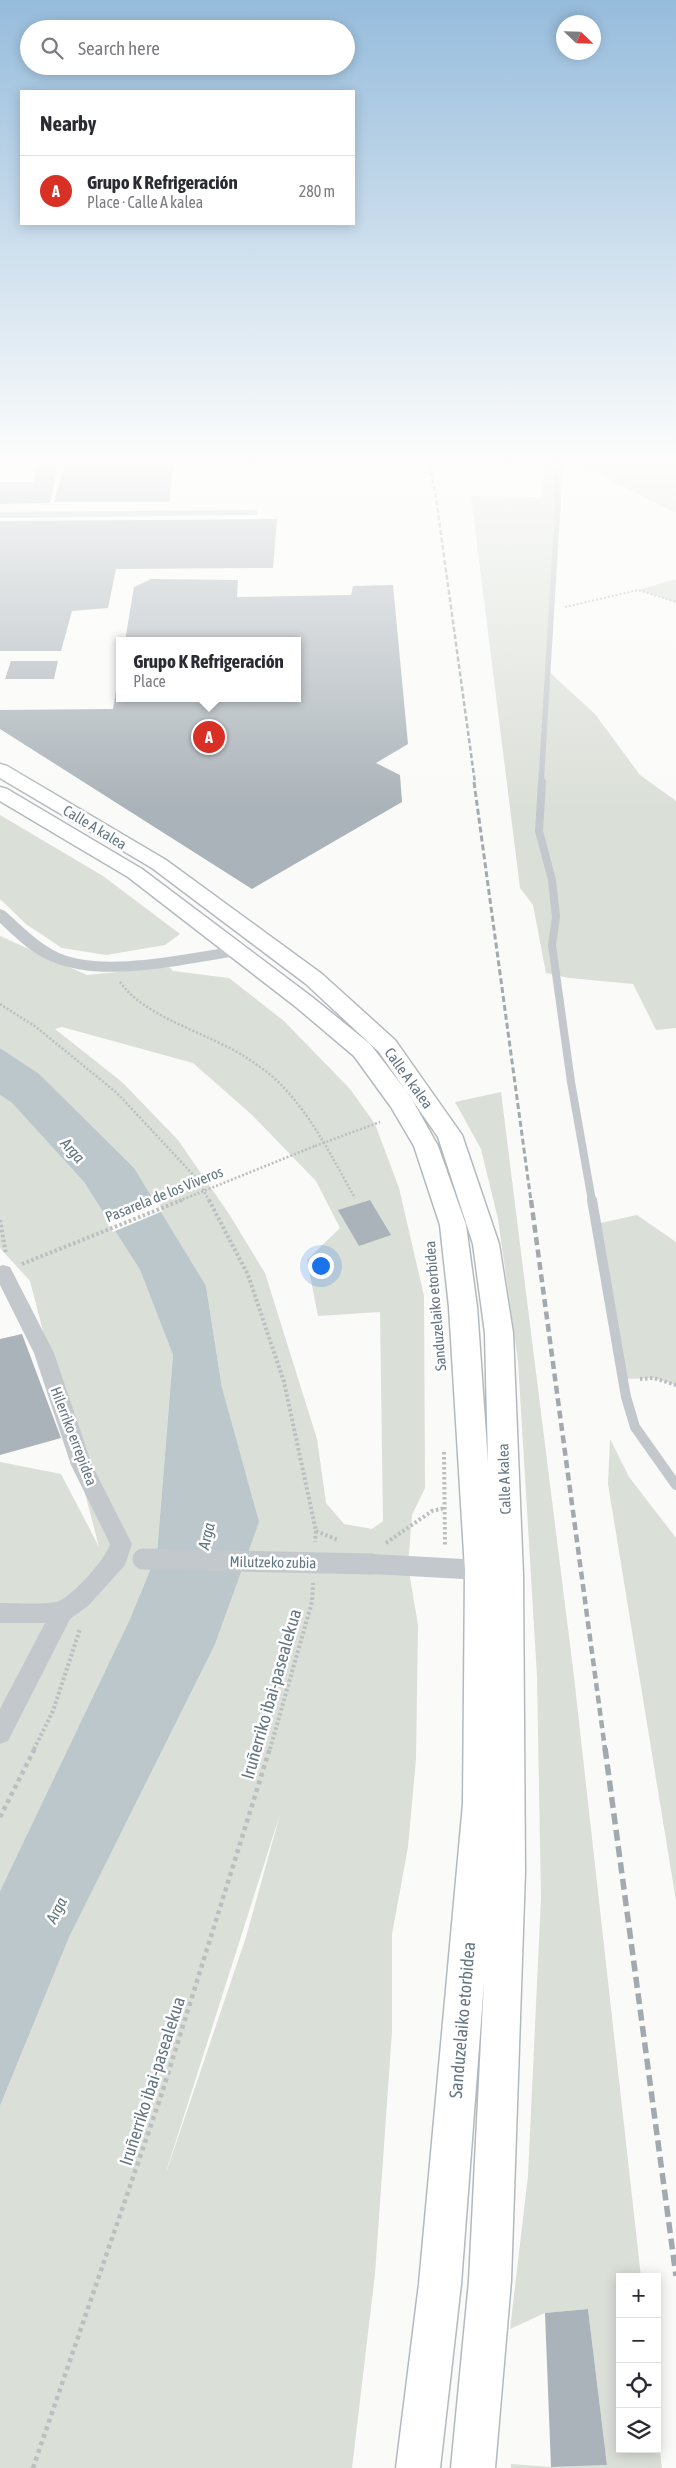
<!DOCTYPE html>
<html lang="en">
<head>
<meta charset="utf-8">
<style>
  :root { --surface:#fff; --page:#f7f7f7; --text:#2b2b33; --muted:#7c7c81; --line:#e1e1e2; --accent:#d93025 }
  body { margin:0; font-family:"Asap Condensed",sans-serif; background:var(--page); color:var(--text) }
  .controls { position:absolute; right:15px; bottom:15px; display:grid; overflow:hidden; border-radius:0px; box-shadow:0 2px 12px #0003 }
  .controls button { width:45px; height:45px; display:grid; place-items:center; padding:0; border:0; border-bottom:1px solid var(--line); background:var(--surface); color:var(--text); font:25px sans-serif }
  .compass { position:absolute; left:556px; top:15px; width:45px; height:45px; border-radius:50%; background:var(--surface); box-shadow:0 2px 12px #0003; rotate:113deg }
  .you { position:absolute; left:320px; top:1265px; width:18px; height:18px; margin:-12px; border:4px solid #fff; border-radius:50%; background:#1a73e8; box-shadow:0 0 0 8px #1a73e833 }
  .badge { display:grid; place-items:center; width:32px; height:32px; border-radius:50%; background:var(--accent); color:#fff; font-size:16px; font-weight:700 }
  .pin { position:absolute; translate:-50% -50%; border:2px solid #fff; box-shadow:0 1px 5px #0006 }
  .popup { position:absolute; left:116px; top:637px; width:185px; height:65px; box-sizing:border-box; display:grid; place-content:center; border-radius:0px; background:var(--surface); filter:drop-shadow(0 1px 4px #0005); font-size:16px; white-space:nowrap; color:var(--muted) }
  .popup b { font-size:19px; color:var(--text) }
  .popup::after { content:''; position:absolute; left:50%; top:100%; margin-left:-10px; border:10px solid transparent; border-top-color:var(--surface) }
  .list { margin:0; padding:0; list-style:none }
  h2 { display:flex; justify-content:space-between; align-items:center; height:65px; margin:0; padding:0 20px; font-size:21px }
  h2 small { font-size:16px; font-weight:400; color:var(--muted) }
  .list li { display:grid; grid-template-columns:32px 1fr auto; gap:15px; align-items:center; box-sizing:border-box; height:70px; padding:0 20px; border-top:1px solid var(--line) }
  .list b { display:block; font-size:19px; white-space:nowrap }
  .list p { margin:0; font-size:16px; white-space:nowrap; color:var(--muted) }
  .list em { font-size:16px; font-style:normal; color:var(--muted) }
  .icon { flex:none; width:28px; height:28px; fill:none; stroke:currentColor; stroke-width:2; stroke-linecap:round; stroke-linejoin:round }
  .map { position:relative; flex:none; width:676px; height:2468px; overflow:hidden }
  .search { position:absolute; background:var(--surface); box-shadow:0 2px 12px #0003; left:20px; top:20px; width:335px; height:55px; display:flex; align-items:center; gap:12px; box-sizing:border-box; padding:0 18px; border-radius:28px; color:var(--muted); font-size:19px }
  .panel { position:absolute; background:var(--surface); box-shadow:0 2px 12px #0003; left:20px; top:90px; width:335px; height:135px; border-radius:0px }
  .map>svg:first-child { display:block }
  .green { fill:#dadfd7; fill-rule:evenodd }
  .water { fill:#bbc7cb }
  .pier { fill:#fafaf8 }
  .building { fill:#aab3b9 }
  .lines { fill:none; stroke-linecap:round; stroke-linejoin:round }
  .secondary-casing { stroke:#b3babf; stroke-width:3 }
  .path-far3 { stroke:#bbbfc2; stroke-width:2; stroke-dasharray:2 2; stroke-linecap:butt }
  .path-far2 { stroke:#bbbfc2; stroke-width:2.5; stroke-dasharray:2 2; stroke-linecap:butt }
  .path-far1 { stroke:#bbbfc2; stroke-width:4; stroke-dasharray:2.5 2.5; stroke-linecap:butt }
  .path { stroke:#bbbfc2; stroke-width:4.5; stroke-dasharray:4 4; stroke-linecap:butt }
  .lane-far2 { stroke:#c3c8cc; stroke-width:5.5 }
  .lane-far1 { stroke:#c3c8cc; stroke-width:8 }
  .lane { stroke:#c3c8cc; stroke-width:10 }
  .street { fill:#c3c8cc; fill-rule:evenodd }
  .secondary { fill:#fff; fill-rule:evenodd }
  .rail-far3 { stroke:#a2aab0; stroke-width:2.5; stroke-dasharray:5 2.5; stroke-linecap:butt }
  .rail-far2 { stroke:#a2aab0; stroke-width:3; stroke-dasharray:6 3; stroke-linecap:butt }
  .rail-far1 { stroke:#a2aab0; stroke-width:4.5; stroke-dasharray:8 4.5; stroke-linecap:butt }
  .rail { stroke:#a2aab0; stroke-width:5.5; stroke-dasharray:11 5.5; stroke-linecap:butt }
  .path-bridge-far1 { stroke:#bbbfc2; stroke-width:2.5; stroke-dasharray:2 2; stroke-linecap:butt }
  .path-bridge { stroke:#bbbfc2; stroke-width:4; stroke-dasharray:2.5 2.5; stroke-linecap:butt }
  .street-bridge { stroke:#c3c8cc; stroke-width:21 }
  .labels { text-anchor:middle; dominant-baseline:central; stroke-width:5; stroke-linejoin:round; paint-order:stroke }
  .street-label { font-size:15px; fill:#657683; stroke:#fff }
  .water-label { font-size:16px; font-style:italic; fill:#60757c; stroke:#fff }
  .near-street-label { font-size:18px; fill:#657683; stroke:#fff }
</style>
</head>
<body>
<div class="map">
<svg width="676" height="2468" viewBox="0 0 676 2468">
  <rect width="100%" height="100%" fill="#fafaf8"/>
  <g class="green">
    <polygon points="540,464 564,464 547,670 595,714 640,775 676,801 676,1028 656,1030 633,984 569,978 546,973 533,905 520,888 471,496 540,497 544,475"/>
    <polygon points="578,464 676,464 676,512 670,510"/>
    <polygon points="676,579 676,602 638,590"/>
    <polygon points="0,815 103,876 180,934 165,945 106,955 62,948 26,924 0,899"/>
    <path d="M0 936 87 975 169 967 173 971 229 978 284 1021 350 1089 375 1124 399 1188 424 1296 425 1488 412 1515 408 1566 418 1625 416 1759 408 1847 392 1934V2031L375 2274 352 2468H0V2106L70 1935 222 1388 206 1286 38 1073 0 1048ZM62 1027 193 1063 251 1114 316 1181 340 1228 307 1260 318 1316 380 1312 383 1521 372 1529 344 1524 326 1503 317 1439 265 1273 229 1214 178 1140 122 1082 55 1029ZM281 1811 246 1937 167 2170V2169Z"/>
    <polygon points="501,1092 574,1677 641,2277 620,2277 620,2449 657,2449 657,2426 662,2468 511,2468 511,2464 551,2467 607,2465 588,2309 545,2313 510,2329 528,2176 541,1898 537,1676 518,1361 498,1219 481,1149 455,1102"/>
    <polygon points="0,1095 12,1103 84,1182 140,1270 173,1355 157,1553 130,1619 0,1891 0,1462 61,1474 99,1547 30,1281 0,1248"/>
    <polygon points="637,1215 676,1242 676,1385 654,1378 623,1379 596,1224"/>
    <polygon points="610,1439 629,1477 676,1538 676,1901 608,1484"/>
  </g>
  <polygon class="water" points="0,1048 38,1073 134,1168 206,1286 222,1388 259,1522 215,1644 70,1935 0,2106 0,1891 130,1619 157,1553 173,1355 140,1270 84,1182 12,1103 0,1095"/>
  <polygon class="pier" points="158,1202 163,1211 113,1232 107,1223"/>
  <g class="building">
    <polygon points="37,464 58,464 50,503 0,504 0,482 34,482"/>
    <polygon points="65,464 174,464 169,502 54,502"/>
    <polygon points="277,519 273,568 116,569 108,608 72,611 61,651 0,651 0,521"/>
    <polygon points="151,579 238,580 237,597 351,595 353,586 393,585 408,744 376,763 400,775 402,802 252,889 0,729 0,710 113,709 119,674 120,698 298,698 298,641 125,641 134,587"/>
    <polygon points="11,661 58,661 54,679 5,679"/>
    <polygon points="370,1200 391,1235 359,1246 338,1210"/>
    <polygon points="22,1334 61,1438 0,1455 0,1339"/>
    <polygon points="588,2309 607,2465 551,2467 545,2313"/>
  </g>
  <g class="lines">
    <defs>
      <polygon id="secondary" points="0,764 7,766 166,860 322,974 395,1040 462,1135 499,1244 513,1333 523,1575 525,1872 511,2281 495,2468 451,2468 469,2281 484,1981 461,2284 440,2468 396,2468 419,2284 463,1804 465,1570 449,1307 440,1225 414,1146 391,1107 354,1056 296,1007 128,877 0,801 0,787 7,789 142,869 312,997 370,1044 410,1096 438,1146 466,1225 477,1307 488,1463 485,1333 473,1244 438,1137 379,1052 306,984 152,868 0,778"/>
    </defs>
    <use href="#secondary" class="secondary-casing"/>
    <polyline class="path-far3" points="565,607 638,590 676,602"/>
    <g class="path-far2">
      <path d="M120 982C145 1018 211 1034 247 1058 259 1066 275 1077 285 1089 314 1120 334 1161 355 1198"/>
      <polyline points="0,1004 36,1027 117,1093 199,1181 209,1201"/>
      <polyline points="315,1146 380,1122"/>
    </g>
    <g class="path-far1">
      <polyline points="209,1200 248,1275 284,1382 316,1531 315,1542"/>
      <polyline points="0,1220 6,1254"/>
      <polyline points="640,1379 654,1378 676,1385"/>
      <polyline points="444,1452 445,1546"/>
      <polyline points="316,1531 338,1540"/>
      <polyline points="386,1543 432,1511 445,1508"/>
      <polyline points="34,1749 53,1711 80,1629"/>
      <polyline points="270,1749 312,1602 313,1583"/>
    </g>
    <g class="path">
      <polyline points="0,1817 35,1748"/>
      <polyline points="33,2468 161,2096 270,1748"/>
    </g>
    <polyline class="lane-far2" points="541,783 558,503 556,464"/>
    <polyline class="lane-far1" points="542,782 539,831 552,880 556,917 552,945 571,1082 592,1201"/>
    <polyline class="lane" points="592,1200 626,1397 635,1427 676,1485"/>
    <g class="street">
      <polygon points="253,510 257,511 257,515 0,518 0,512"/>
      <path d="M0 909 5 911C22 926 39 944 59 953 104 973 189 953 237 946L243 948 245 951 243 954 237 956C181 964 102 985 48 960 30 952 14 936 0 923Z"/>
      <path d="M3 1265 10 1267 54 1353 92 1465 132 1544 125 1565 89 1605 70 1619 8 1741 0 1744V1709L45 1623H0V1603C12 1603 49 1605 59 1601 73 1595 106 1559 110 1544L71 1465 34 1353 0 1285V1266Z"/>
      <polygon points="372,1554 481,1560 489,1563 492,1570 489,1577 481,1580 372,1574 364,1571 361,1564 364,1557"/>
    </g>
    <use href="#secondary" class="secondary"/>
    <polyline class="rail-far3" points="428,464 435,490 475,783"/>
    <polyline class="rail-far2" points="474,782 531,1201"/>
    <polyline class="rail-far1" points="531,1200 605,1749"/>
    <polyline class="rail" points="605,1748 676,2276"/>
    <polyline class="path-bridge-far1" points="179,1201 315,1146"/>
    <polyline class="path-bridge" points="22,1264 182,1200"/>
    <polyline class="street-bridge" points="143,1559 372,1564"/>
  </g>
  <linearGradient id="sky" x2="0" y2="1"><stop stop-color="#96bcdc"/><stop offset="0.57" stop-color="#fdfdfc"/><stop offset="1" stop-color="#fdfdfc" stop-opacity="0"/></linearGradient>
  <rect width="676" height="810" fill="url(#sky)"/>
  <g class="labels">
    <g class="street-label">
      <text transform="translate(95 827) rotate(31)">Calle A kalea</text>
      <text transform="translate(409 1078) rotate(54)">Calle A kalea</text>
      <text transform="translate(164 1194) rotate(-22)">Pasarela de los Viveros</text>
      <text transform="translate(435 1306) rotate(-95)">Sanduzelaiko etorbidea</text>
      <text transform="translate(74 1436) rotate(69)">Hilerriko errepidea</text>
      <text transform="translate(504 1479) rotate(-92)">Calle A kalea</text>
      <text transform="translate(273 1562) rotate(1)">Milutzeko zubia</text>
    </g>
    <g class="water-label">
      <text transform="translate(73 1150) rotate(48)">Arga</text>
      <text transform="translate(206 1536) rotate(-77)">Arga</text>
      <text transform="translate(56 1910) rotate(-63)">Arga</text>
    </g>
    <g class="near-street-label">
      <text transform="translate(271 1694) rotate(-74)">Iruñerriko ibai-pasealekua</text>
      <text transform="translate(462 2020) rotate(-85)">Sanduzelaiko etorbidea</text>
      <text transform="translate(152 2081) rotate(-72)">Iruñerriko ibai-pasealekua</text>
    </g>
  </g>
</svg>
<div class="controls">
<button>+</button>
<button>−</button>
<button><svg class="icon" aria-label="locate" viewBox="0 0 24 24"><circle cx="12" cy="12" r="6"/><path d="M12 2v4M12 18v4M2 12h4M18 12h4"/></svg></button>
<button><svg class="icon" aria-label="layers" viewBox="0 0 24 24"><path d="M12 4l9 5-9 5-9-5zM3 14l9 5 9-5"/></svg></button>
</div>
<svg class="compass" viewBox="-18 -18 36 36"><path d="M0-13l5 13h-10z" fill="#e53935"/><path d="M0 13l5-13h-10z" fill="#7c7c81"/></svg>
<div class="you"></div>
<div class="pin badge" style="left:209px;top:737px">A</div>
<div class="popup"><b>Grupo K Refrigeración</b>Place</div>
<div class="search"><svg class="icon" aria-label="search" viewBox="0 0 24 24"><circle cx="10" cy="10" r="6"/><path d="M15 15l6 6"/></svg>Search here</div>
<section class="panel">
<h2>Nearby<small></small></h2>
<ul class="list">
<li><span class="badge">A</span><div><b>Grupo K Refrigeración</b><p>Place · Calle A kalea</p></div><em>280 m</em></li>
</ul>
</section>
</div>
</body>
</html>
